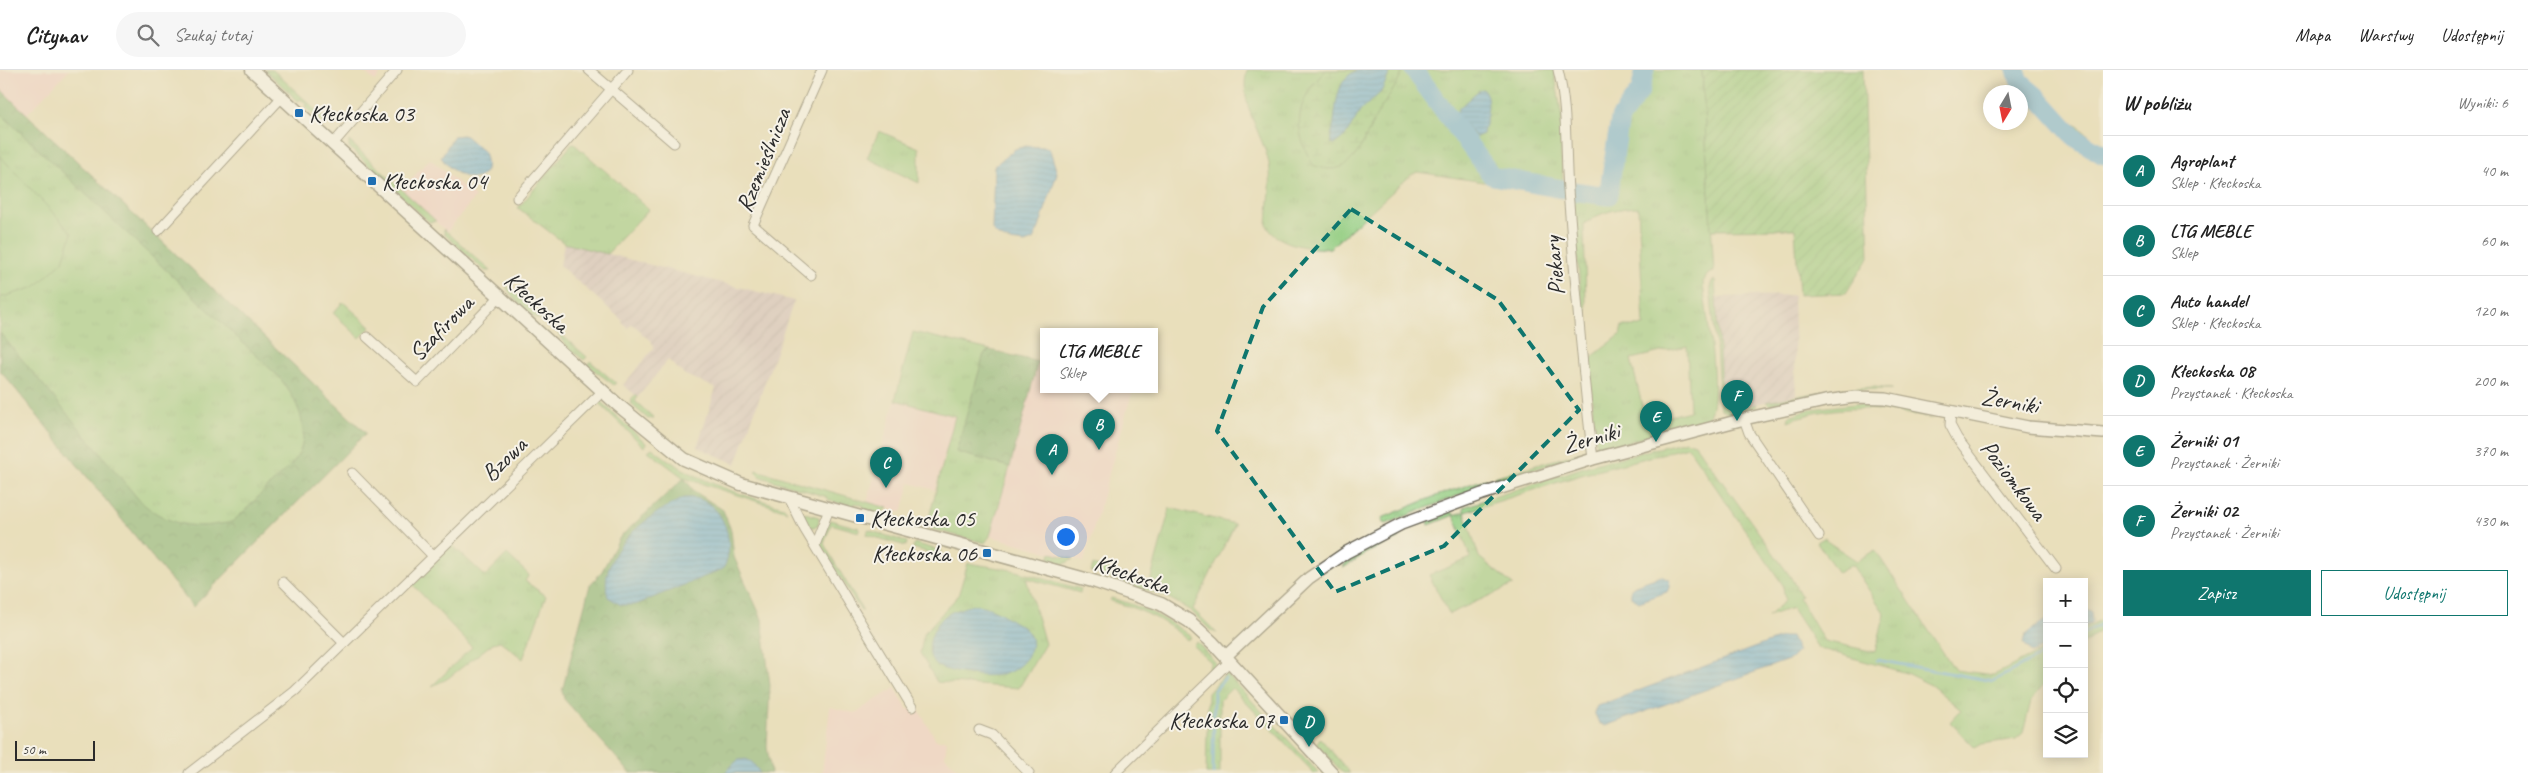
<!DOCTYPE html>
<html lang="pl">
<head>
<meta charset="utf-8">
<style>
  :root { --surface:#fff; --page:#f6f6f6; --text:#222; --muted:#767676; --line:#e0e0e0; --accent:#0f766e }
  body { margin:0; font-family:Caveat,sans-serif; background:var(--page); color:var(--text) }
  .controls { position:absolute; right:15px; bottom:15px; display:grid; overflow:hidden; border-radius:0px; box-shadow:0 2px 12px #0003 }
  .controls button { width:45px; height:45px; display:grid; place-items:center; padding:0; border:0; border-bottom:1px solid var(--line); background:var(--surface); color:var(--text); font:25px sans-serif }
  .compass { position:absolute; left:1983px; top:15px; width:45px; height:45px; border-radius:50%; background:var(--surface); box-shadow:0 2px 12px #0003; rotate:190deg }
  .scale { position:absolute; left:15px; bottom:12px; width:80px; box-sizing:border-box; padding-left:5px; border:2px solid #2b2b2b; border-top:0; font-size:14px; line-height:18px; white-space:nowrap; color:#2b2b2b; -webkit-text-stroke:4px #f7f3e8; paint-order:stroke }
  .you { position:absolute; left:1065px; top:466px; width:18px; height:18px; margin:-12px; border:4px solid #fff; border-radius:50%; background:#1a73e8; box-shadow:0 0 0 8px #1a73e833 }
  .badge { display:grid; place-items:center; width:32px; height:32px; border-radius:50%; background:var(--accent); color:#fff; font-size:16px; font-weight:700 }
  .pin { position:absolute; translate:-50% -41px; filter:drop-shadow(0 1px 2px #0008) }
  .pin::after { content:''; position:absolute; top:26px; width:18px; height:15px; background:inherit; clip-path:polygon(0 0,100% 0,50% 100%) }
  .popup { position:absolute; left:1040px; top:258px; width:118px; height:65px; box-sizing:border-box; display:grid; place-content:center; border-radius:0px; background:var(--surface); filter:drop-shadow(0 1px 4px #0005); font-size:16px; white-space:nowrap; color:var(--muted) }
  .popup b { font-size:19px; color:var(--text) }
  .popup::after { content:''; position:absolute; left:50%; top:100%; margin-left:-10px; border:10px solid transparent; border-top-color:var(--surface) }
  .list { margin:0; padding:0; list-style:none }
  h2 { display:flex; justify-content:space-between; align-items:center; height:65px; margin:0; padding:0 20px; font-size:21px }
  h2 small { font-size:16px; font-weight:400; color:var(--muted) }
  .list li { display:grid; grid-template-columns:32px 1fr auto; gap:15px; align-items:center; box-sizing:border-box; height:70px; padding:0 20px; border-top:1px solid var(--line) }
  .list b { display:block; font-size:19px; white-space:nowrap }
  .list p { margin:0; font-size:16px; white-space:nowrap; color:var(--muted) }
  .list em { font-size:16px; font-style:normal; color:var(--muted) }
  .actions { display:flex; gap:10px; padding:15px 20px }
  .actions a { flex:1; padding:11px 0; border:1px solid var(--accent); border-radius:0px; text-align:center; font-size:18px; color:var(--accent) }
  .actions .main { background:var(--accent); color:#fff }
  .icon { flex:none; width:28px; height:28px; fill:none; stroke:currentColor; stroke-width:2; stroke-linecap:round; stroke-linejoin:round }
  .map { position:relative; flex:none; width:2103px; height:703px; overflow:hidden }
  header { display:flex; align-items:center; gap:30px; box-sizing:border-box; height:70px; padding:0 25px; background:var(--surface); border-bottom:1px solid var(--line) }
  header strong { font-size:24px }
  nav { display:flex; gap:28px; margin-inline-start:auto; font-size:18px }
  .search { width:350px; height:45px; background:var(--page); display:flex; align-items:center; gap:12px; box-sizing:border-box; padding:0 18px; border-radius:28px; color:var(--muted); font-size:19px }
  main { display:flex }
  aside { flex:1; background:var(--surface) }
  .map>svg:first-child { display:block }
  .built { fill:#f7d0d0 }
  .industrial { fill:url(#industrial-furrows) }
  .grass { fill:url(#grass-tufts); stroke:#5f7c56; fill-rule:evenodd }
  .forest { fill:url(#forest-crowns); stroke:#506e4d }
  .wetland { fill:url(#wetland-marsh); stroke:#5f7c56 }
  .garden { fill:url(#garden-furrows); stroke:#5f7c56 }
  .pitch { fill:#93cd81; stroke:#5f7c56 }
  .water { fill:url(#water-rules); stroke:#4a6e86 }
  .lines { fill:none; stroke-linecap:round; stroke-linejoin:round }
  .stream { stroke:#6ab1e1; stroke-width:3 }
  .river { stroke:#6ab1e1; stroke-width:19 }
  .minor-casing { stroke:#6e6a5d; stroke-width:11 }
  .tertiary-casing { stroke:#6e6a5d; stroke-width:14 }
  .secondary-casing { stroke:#6e6a5d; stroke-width:15 }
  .minor { stroke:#fff; stroke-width:9 }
  .tertiary { stroke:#fff; stroke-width:11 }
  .secondary { stroke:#fff; stroke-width:12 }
  .marked { fill:none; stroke:#0f766e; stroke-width:4; stroke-dasharray:10 6; stroke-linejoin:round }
  .poi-dot { fill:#1f6fb2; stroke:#f7f3e8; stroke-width:2 }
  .labels { text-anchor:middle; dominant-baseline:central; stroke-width:4; stroke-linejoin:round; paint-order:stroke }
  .poi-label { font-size:24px; fill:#2b2b2b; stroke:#f7f3e8; text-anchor:start }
  .street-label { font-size:24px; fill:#2b2b2b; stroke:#f7f3e8 }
</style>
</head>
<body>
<header>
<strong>Citynav</strong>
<div class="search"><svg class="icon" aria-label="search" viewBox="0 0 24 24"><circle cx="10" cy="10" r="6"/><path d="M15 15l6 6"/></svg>Szukaj tutaj</div>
<nav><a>Mapa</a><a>Warstwy</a><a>Udostępnij</a></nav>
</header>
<main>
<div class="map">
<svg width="2103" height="703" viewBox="0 0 2103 703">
  <defs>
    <pattern id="industrial-furrows" width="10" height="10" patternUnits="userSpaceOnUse" patternTransform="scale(1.25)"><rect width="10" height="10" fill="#d2bec5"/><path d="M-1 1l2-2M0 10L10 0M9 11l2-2" fill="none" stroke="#b4a3a9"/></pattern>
    <pattern id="grass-tufts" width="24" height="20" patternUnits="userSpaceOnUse" patternTransform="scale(1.25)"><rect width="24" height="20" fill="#93cd81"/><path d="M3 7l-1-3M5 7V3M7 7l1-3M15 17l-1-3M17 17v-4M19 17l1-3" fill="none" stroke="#7fb070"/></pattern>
    <pattern id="forest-crowns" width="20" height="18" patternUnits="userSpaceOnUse" patternTransform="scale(1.25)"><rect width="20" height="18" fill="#76b06f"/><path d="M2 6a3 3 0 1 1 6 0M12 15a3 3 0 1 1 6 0" fill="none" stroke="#618f5b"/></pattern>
    <pattern id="wetland-marsh" width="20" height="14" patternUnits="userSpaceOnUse" patternTransform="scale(1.25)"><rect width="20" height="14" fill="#93cd81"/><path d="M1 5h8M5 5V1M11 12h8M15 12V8" fill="none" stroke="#7fb070"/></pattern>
    <pattern id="garden-furrows" width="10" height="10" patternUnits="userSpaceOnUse" patternTransform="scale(1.25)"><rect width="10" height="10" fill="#93cd81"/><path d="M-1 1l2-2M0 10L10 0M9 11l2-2" fill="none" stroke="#7fb070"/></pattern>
    <pattern id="water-rules" width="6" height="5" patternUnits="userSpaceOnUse" patternTransform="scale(1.25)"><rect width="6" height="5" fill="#6ab1e1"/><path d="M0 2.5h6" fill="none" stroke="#5790b7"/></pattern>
  </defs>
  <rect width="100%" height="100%" fill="#f7f3e8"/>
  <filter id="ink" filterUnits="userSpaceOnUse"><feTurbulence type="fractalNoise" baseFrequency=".02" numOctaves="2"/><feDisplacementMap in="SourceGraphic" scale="10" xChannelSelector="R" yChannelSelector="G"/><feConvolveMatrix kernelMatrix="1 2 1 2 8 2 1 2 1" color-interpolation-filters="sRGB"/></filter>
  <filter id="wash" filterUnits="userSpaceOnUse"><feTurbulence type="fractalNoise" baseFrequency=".0096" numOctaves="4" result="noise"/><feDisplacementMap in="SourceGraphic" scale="20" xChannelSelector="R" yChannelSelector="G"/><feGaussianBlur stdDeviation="1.12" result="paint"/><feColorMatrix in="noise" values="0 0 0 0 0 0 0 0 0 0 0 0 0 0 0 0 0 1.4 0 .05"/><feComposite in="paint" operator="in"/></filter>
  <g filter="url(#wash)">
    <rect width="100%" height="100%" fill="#e9dfbb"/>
    <g class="built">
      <polygon points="0,0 69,0 27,44 0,19"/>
      <polygon points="362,0 384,0 375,11"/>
      <polygon points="430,89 475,127 447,162 401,120"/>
      <polygon points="1038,292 1044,294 1044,319 1133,319 1084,492 990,466"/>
      <polygon points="895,330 955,346 935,420 910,413 902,442 867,433"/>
      <polygon points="895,618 908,640 916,635 936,670 947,670 945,686 962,703 822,703 830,637 855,643"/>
    </g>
    <g class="industrial">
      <polygon points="564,173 794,231 736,394 697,377 716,318 685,305 668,290 638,327 623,315 654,278 651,270 641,264 642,262 632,254 628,258 622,253 623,251 560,196"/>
      <polygon points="1793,225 1796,325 1730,340 1722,333 1716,227"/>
    </g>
    <g class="grass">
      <polygon points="265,0 273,0 329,52 323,53 305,37 307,35 301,29 298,31"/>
      <path d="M1247 0H1554L1562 47 1561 85 1564 124 1417 102 1411 105 1330 178C1312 180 1274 174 1267 155 1268 133 1274 107 1267 86 1258 57 1239 31 1247 0Z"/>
      <path d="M1643 0H1702L1714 202 1708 204 1703 212C1705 241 1724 330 1706 351L1600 379 1596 376 1588 290 1620 265 1622 256H1644L1638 137C1619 138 1599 142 1584 154L1587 274 1585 272 1571 118 1605 123 1618 46 1638 19ZM1687 276 1690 341 1646 352 1631 289Z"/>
      <polygon points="2014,0 2020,0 2022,10 2103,77 2103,89 2079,77 2021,18"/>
      <polygon points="0,19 366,363 193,537 0,300"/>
      <polygon points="879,61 919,78 919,113 867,88"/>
      <polygon points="349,71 436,151 429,152 349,77"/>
      <polygon points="573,73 649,139 607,184 564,173 518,138"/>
      <polygon points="444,159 447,162 491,201 485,201 444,164"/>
      <polygon points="1715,210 1722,333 1730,340 1757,334 1755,339 1729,345 1720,338 1716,274 1710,218 1712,211"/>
      <path d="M507 216 545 249C529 252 514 228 506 217Z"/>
      <polygon points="343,232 371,257 360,268 333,243"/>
      <polygon points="555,259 587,287 584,290 569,279"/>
      <polygon points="913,262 990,280 984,284 957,382 1010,397 990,466 985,473 931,459 928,452 955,346 895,330"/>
      <polygon points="590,291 616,313 614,315 587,295"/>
      <polygon points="1875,317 1892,319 1833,320 1769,335 1766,332 1836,319"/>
      <polygon points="635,325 638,327 635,331 654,348 648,349 632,335 631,329"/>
      <polygon points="598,332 601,332 646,373 644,377"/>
      <path d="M1863 333 1912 339 1911 342 1933 349C1882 338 1839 332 1788 351L1789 346 1810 339Z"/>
      <polygon points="1686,371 1695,374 1790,506 1801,526 1799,528 1824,571 1875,582 1885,544 1852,495 1838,503 1817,472 1825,467 1828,472 1857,491 1875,480 1955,600 1994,605 2047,578 2047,611 2031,631 2023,663 2016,669 1982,674 1975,678 1950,652 1961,640 1931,615 1906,603 1818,578 1792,538 1768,546 1785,531 1783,515 1688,377 1581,405 1465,442 1479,487 1513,515 1449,544 1429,505 1471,488 1454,445 1429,455 1428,451 1452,441 1454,445 1464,442 1464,437 1590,395"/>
      <path d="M652 378C692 410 736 423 784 437L787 441 684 408 648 381Z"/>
      <polygon points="1586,381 1587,383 1496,411 1494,407"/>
      <polygon points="756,400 888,438 881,444 863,441 864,436 855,433 853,438 829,430 827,427 761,407 755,402"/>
      <polygon points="1485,409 1487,414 1386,454 1383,453 1382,448 1433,427"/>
      <polygon points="1170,438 1235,454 1193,539 1217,563 1211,561 1191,541 1167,527 1091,502 1093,495 1150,512"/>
      <polygon points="801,442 819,447 818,456 809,458"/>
      <polygon points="830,450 859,458 859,462 831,454 824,474 863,541 861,541 819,473"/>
      <polygon points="868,460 907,472 906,476 867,465"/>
      <path d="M1397 464 1400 468 1366 483 1343 498C1349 480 1381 472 1397 464Z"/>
      <polygon points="914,473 942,481 941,486 913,478"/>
      <polygon points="451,474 485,506 507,484 529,505 525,511 546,526 523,589 500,571 493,573 447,609 432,616 472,577 413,515"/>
      <polygon points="1051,483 1073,489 1063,495 1049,491"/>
      <polygon points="968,493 1012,500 1081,519 1080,523 1026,508 1045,574 1019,618 937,612 920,583 924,563 958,526"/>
      <path d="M1111 528C1141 536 1166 547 1191 567L1187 570C1164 549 1140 539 1110 531Z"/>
      <polygon points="2103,549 2103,558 2084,574 2084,558"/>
      <polygon points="1197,572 1216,593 1202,612 1211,592 1193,576"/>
      <polygon points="1226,603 1319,703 1314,703 1232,618 1220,630 1220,703 1206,703 1208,623"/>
      <polygon points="1320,668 1350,703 1343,703 1316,674"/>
    </g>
    <g class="forest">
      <path d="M0 19 366 363 193 537 0 300V263L140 431C162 451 189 460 218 454 223 454 229 453 233 451 246 441 257 427 269 416 280 405 296 394 301 378 309 352 294 326 279 307L0 43Z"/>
      <polygon points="990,280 1038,292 1010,397 956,382 984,284"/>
      <polygon points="684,408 694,421 723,440 731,460 734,487 762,549 770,615 767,677 771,703 630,703 564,629 562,621 590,515 602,501 620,467"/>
    </g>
    <path class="wetland" d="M1326 0H1403C1398 16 1386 29 1378 43 1362 71 1354 112 1313 95 1291 57 1296 30 1326 0Z"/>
    <polygon class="garden" points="1702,0 1863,0 1869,187 1846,223 1799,225 1795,159 1711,160"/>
    <polygon class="pitch" points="0,86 72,163 63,191 35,217 0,228"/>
    <g class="water">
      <path d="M1358 0H1391L1381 22 1361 40 1346 65 1335 74 1331 73C1330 67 1332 63 1333 58 1337 38 1334 9 1358 0Z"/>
      <path d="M1483 19C1493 30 1485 51 1483 64L1476 67 1457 44 1458 39 1479 20Z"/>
      <path d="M462 65 466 66 484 82C497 120 456 112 441 87L454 66Z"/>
      <polygon points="1026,76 1046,77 1050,80 1057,103 1039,158 1033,170 1025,173 1010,171 998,166 992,160 994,96 1015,79"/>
      <path d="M684 428C720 423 739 471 723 499L635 535H621L608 527C596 483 648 444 684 428Z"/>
      <polygon points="1661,506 1669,510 1670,515 1667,522 1639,532 1631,527 1631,518 1635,515"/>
      <path d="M973 535C988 535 1000 542 1011 550 1017 554 1025 557 1029 564 1039 580 1019 600 1004 604 987 608 961 604 944 599 919 591 930 559 945 546 952 541 965 537 973 535Z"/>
      <polygon points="2084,539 2091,542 2092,552 2084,557"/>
      <polygon points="2047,549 2047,576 2031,583 2024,573 2026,564"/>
      <polygon points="1783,567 1791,567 1798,582 1791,589 1605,656 1599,653 1594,642 1597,636"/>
      <polygon points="746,689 752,692 760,703 724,703 738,690"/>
    </g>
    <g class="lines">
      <g class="stream">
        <polyline points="2084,563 2103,553"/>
        <polyline points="1877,590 1993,611 2047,582"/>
        <polyline points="1213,703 1214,621 1225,608"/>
      </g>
      <g class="river">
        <polyline points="1414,0 1492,106 1562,119"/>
        <polyline points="2016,0 2020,12 2040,29 2074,67 2103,85"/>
        <polyline points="1573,121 1608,126 1620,48 1640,21 1645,0"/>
      </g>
    </g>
  </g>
  <g filter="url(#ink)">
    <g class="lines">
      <defs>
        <g id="minor">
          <polyline points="589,0 674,73"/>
          <path d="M1558 0C1568 39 1565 80 1568 120 1575 210 1582 299 1593 389"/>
          <polyline points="332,75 397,0"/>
          <polyline points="517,128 628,0"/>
          <polyline points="158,161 282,27"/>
          <polyline points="811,205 753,155 822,0"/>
          <polyline points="367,267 417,312 500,226"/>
          <polyline points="1951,342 1950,355 1957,368 2056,499"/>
          <polyline points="1744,349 1749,363 1819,466"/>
          <polyline points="352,403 432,485"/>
          <polyline points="789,428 805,460 912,637"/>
          <polyline points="815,475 829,439"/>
          <polyline points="283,512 344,573"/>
          <polyline points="979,660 992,665 1029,703"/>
          <polyline points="189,703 295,621 603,321"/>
          <polyline points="1115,703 1230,591"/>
        </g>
        <polyline id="tertiary" points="1226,586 1309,508 1347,482 1401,454 1482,424 1593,389 1744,349 1825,331 1855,327 1885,328 2028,357 2103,363"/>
        <polyline id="secondary" points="252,0 618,335 684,389 741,414 1096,512 1161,534 1189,551 1213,573 1332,703"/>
      </defs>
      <use href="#minor" class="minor-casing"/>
      <use href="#tertiary" class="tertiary-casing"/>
      <use href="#secondary" class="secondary-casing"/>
      <use href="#minor" class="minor"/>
      <use href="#tertiary" class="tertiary"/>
      <use href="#secondary" class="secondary"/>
    </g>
  </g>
  <path d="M0 0H2103V703H0ZM1351 139 1498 230 1579 340 1444 476 1335 522 1217 361 1263 237Z" fill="#e9dfbb" fill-opacity=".55" fill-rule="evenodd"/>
  <path class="marked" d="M1351 139 1498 230 1579 340 1444 476 1335 522 1217 361 1263 237Z"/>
  <g class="poi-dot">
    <rect x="294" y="38" width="10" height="10" rx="2.5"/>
    <rect x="367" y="106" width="10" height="10" rx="2.5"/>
    <rect x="855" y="443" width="10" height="10" rx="2.5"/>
    <rect x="982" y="478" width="10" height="10" rx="2.5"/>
    <rect x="1279" y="645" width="10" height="10" rx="2.5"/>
  </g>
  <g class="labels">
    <g class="poi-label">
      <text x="309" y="43">Kłeckoska 03</text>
      <text x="382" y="111">Kłeckoska 04</text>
      <text x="870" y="448">Kłeckoska 05</text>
      <text x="977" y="483" text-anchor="end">Kłeckoska 06</text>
      <text x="1274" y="650" text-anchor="end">Kłeckoska 07</text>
    </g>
    <g class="street-label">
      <text transform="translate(763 90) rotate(-68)">Rzemieślnicza</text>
      <text transform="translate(1554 196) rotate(-95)">Piekary</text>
      <text transform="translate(537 232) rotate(42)">Kłeckoska</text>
      <text transform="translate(441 258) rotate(-46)">Szafirowa</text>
      <text transform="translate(2010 331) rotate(10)">Żerniki</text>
      <text transform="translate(1591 368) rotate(-16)">Żerniki</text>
      <text transform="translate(504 389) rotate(-44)">Bzowa</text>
      <text transform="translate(2014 410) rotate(53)">Poziomkowa</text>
      <text transform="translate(1132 504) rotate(19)">Kłeckoska</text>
    </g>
  </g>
</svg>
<div class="controls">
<button>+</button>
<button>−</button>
<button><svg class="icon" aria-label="locate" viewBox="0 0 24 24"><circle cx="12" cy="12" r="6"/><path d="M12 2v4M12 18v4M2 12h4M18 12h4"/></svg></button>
<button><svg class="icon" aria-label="layers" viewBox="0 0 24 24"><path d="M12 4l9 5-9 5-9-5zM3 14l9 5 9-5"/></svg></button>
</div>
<svg class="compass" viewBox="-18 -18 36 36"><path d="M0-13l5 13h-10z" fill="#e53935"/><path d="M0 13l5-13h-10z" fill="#767676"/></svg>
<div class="scale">50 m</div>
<div class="you"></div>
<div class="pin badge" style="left:1052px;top:405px">A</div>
<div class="pin badge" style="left:1099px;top:380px">B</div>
<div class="popup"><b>LTG MEBLE</b>Sklep</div>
<div class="pin badge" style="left:886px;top:418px">C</div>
<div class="pin badge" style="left:1309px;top:677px">D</div>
<div class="pin badge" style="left:1656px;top:372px">E</div>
<div class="pin badge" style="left:1737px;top:351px">F</div>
</div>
<aside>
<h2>W pobliżu<small>Wyniki: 6</small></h2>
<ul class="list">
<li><span class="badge">A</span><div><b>Agroplant</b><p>Sklep · Kłeckoska</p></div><em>40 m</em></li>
<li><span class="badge">B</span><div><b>LTG MEBLE</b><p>Sklep</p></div><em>60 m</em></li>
<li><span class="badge">C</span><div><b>Auto handel</b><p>Sklep · Kłeckoska</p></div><em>120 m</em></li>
<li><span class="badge">D</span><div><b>Kłeckoska 08</b><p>Przystanek · Kłeckoska</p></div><em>200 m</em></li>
<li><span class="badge">E</span><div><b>Żerniki 01</b><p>Przystanek · Żerniki</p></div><em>370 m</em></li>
<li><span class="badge">F</span><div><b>Żerniki 02</b><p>Przystanek · Żerniki</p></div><em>430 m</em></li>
</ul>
<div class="actions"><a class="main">Zapisz</a><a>Udostępnij</a></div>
</aside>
</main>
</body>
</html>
